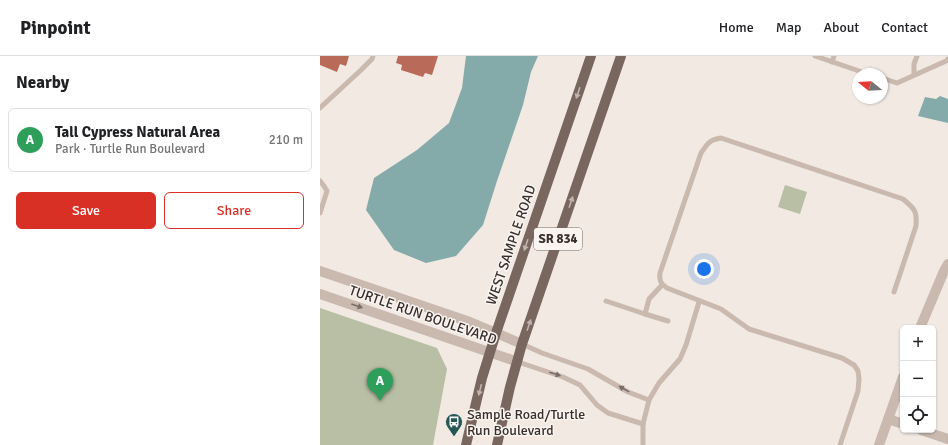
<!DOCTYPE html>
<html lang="en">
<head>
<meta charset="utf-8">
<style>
  :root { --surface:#fff; --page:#f6f6f6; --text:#202124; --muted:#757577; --line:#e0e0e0; --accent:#d93025 }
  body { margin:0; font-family:Signika,sans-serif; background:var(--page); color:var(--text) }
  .controls { position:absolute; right:12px; bottom:12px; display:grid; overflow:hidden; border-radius:6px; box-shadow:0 1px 3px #0004 }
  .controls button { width:36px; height:36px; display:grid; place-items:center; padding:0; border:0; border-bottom:1px solid var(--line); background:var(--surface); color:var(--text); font:20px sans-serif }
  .compass { position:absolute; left:532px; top:12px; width:36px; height:36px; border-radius:50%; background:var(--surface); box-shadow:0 1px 3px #0004; rotate:288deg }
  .you { position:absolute; left:384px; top:213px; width:14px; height:14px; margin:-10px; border:3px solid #fff; border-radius:50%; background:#1a73e8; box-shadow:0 0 0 6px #1a73e833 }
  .badge { display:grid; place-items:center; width:26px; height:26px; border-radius:50%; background:var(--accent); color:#fff; font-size:13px; font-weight:700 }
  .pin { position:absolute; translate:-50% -33px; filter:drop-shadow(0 1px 2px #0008) }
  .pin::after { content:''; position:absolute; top:21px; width:14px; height:12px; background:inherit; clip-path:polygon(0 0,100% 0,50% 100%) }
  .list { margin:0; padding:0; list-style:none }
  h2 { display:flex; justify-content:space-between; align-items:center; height:52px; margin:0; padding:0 16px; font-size:17px }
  h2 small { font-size:13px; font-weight:400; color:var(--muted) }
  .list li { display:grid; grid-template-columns:26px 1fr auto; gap:12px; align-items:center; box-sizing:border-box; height:64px; margin:0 8px 8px; padding:0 8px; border:1px solid var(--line); border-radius:6px }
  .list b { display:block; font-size:15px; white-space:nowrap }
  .list p { margin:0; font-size:13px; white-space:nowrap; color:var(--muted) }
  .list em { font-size:13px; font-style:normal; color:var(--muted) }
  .actions { display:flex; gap:8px; padding:12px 16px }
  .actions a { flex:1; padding:9px 0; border:1px solid var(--accent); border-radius:6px; text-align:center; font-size:14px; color:var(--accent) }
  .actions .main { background:var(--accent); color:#fff }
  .icon { flex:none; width:22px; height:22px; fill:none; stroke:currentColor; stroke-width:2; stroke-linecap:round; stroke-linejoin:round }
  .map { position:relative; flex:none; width:628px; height:389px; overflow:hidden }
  header { display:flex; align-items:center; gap:24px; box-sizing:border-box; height:56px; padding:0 20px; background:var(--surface); border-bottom:1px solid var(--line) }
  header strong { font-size:19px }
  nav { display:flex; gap:22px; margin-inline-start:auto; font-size:14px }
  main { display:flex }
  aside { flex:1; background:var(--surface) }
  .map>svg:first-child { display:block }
  .green { fill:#b8bfa4 }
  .water { fill:#84abaa }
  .building { fill:#b96a59 }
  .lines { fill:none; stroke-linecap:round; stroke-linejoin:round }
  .service { stroke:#c9b9af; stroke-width:5 }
  .minor { stroke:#c9b9af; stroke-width:10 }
  .tertiary { stroke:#c9b9af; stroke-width:10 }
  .primary { stroke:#78665f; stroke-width:10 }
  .oneway { fill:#bfb4ae }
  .oneway2 { fill:#796d67 }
  .labels { text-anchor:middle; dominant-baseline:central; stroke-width:3; stroke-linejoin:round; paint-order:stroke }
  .shield { fill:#f9f4ef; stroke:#726a66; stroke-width:1 }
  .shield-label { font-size:13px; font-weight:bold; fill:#382f2c }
  .street-label { font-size:14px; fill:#382f2c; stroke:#f9f4ef }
  .poi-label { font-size:14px; fill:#382f2c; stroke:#f9f4ef; text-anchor:start }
</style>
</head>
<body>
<header>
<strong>Pinpoint</strong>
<nav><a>Home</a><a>Map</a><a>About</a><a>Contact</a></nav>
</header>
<main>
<aside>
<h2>Nearby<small></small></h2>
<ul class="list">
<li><span class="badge" style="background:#2e9e5b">A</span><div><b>Tall Cypress Natural Area</b><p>Park · Turtle Run Boulevard</p></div><em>210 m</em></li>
</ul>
<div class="actions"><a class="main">Save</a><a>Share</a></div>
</aside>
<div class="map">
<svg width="628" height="389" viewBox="0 0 628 389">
  <rect width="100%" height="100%" fill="#f1e9e2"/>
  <g class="green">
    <polygon points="465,129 487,136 480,158 458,151"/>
    <polygon points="0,252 117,292 127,313 113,389 0,389"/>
  </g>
  <g class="water">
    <polygon points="146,0 218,0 211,16 203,49 177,125 163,169 136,200 106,207 74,194 46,154 54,122 97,94 129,67 142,32"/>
    <polygon points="620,40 628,43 628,67 598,60 605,41 616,43"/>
  </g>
  <g class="building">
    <polygon points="0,0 29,0 26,10 20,8 17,16 0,9"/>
    <polygon points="78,0 118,0 112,19 105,17 103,21 81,14 82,9 76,7"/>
  </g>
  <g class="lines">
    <g class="service">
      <polyline points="495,0 548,18"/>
      <polyline points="512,6 514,0"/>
      <polyline points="594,19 594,8 597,0"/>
      <polyline points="562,22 577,27 626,5 628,3"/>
      <polyline points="0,52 41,14 52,3 53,0"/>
      <polyline points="0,125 4,130 7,135 0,157"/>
      <polyline points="342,229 329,243 325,258 348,265"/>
      <polyline points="286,245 325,258"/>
      <polyline points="202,288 222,297 268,313 308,336 329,344"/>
      <polyline points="198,306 243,321 260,329 277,349 288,357 323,368"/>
      <polyline points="323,389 323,368 329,344 339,327 360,303 366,289 379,246"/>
      <path d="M520 389 538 335 539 323 538 315 534 309 522 302 429 273 401 253 347 232C341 228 339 225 340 217L381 97C388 87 389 84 401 82L583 143C595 153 597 155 596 170L574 236"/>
    </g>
    <g class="minor">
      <polyline points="600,272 624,215 628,208"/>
      <polyline points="568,363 583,368"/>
      <polyline points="601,374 628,383"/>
      <polyline points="559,389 583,321"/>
    </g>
    <g class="tertiary">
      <polyline points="0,215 150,266 202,288"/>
      <polyline points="0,238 198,306"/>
    </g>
    <g class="primary">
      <polyline points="146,389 162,322 176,277 271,0"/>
      <polyline points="177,389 190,331 202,288 301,0"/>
    </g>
  </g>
  <defs><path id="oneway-solid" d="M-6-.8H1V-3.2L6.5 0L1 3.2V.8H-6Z"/></defs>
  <g class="oneway">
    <use href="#oneway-solid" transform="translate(258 37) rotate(109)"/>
    <use href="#oneway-solid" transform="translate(251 146) rotate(-71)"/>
    <use href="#oneway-solid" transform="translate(206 189) rotate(109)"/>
    <use href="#oneway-solid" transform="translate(209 269) rotate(-71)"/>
    <use href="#oneway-solid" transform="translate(160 334) rotate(104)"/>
  </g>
  <g class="oneway2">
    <use href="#oneway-solid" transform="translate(37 250) rotate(19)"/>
    <use href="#oneway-solid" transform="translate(235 318) rotate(17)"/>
    <use href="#oneway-solid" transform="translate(304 333) rotate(-151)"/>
  </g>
  <defs>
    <symbol id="bus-pin" viewBox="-11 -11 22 30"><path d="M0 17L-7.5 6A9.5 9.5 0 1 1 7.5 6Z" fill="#265655" stroke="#f9f4ef"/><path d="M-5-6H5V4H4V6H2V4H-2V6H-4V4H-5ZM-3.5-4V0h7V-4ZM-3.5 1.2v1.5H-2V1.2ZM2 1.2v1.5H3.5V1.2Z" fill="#fff"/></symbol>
  </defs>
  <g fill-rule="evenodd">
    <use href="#bus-pin" x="124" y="356" width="20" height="27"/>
  </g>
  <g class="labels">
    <rect class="shield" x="214" y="172" width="48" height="22" rx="3"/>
    <g class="shield-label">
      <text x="238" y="183">SR 834</text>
    </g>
    <g class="street-label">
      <text transform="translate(191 189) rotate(-71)">WEST SAMPLE ROAD</text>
      <text transform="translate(103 259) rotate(19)">TURTLE RUN BOULEVARD</text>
    </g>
    <g class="poi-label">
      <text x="147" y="358">Sample Road/Turtle<tspan x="147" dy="16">Run Boulevard</tspan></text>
    </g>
  </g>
</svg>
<div class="controls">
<button>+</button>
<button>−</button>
<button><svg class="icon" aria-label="locate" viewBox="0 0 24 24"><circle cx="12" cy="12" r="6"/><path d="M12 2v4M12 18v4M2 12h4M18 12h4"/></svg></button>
</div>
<svg class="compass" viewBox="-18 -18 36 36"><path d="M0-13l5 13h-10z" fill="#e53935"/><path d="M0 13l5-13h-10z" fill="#757577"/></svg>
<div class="you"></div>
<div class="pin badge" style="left:60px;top:345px;background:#2e9e5b">A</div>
</div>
</main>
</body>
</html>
